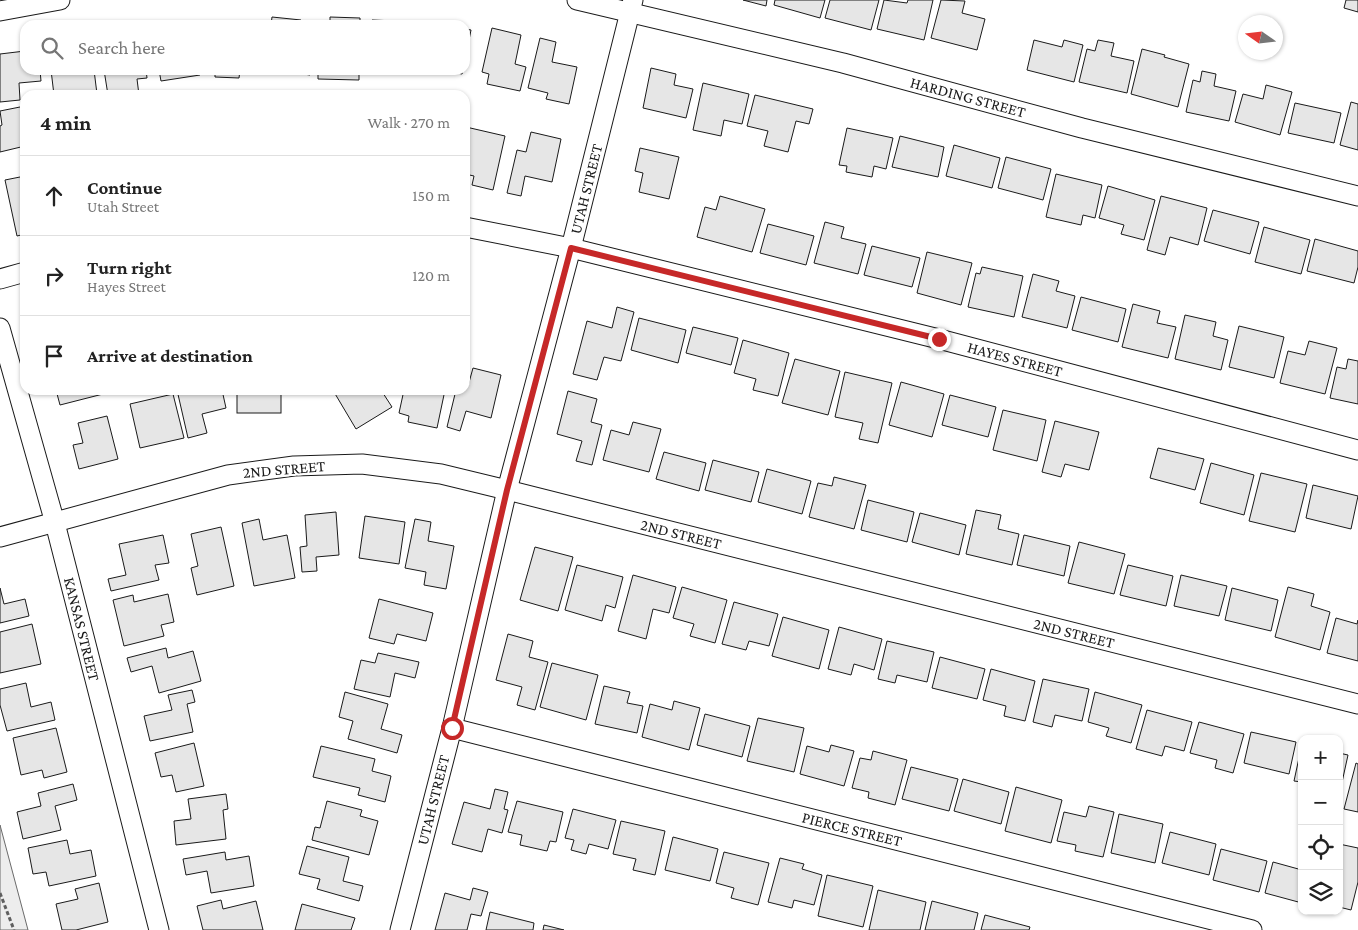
<!DOCTYPE html>
<html lang="en">
<head>
<meta charset="utf-8">
<style>
  :root { --surface:#fff; --page:#f6f6f6; --text:#222; --muted:#767676; --line:#e0e0e0 }
  body { margin:0; font-family:"Crimson Pro",serif; background:var(--page); color:var(--text) }
  .controls { position:absolute; right:15px; bottom:15px; display:grid; overflow:hidden; border-radius:10px; box-shadow:0 1px 4px #0004 }
  .controls button { width:45px; height:45px; display:grid; place-items:center; padding:0; border:0; border-bottom:1px solid var(--line); background:var(--surface); color:var(--text); font:25px sans-serif }
  .compass { position:absolute; left:1238px; top:15px; width:45px; height:45px; border-radius:50%; background:var(--surface); box-shadow:0 1px 4px #0004; rotate:284deg }
  .stop { position:absolute; width:15px; height:15px; margin:-11px; border:4px solid #c62828; border-radius:50%; background:#fff }
  .stop.end { background:#c62828; border-color:#fff; box-shadow:0 1px 5px #0008 }
  .list { margin:0; padding:0; list-style:none }
  h2 { display:flex; justify-content:space-between; align-items:center; height:65px; margin:0; padding:0 20px; font-size:21px }
  h2 small { font-size:16px; font-weight:400; color:var(--muted) }
  .list li { display:grid; grid-template-columns:32px 1fr auto; gap:15px; align-items:center; box-sizing:border-box; height:80px; padding:0 20px; border-top:1px solid var(--line) }
  .list b { display:block; font-size:19px; white-space:nowrap }
  .list p { margin:0; font-size:16px; white-space:nowrap; color:var(--muted) }
  .list em { font-size:16px; font-style:normal; color:var(--muted) }
  .icon { flex:none; width:28px; height:28px; fill:none; stroke:currentColor; stroke-width:2; stroke-linecap:round; stroke-linejoin:round }
  .map { position:relative; flex:none; width:1358px; height:930px; overflow:hidden }
  .search { position:absolute; background:var(--surface); box-shadow:0 1px 4px #0004; left:20px; top:20px; width:450px; height:55px; display:flex; align-items:center; gap:12px; box-sizing:border-box; padding:0 18px; border-radius:15px; color:var(--muted); font-size:19px }
  .panel { position:absolute; background:var(--surface); box-shadow:0 1px 4px #0004; left:20px; top:90px; width:450px; height:305px; border-radius:15px }
  .map>svg:first-child { display:block }
  .built { fill:#ededed; stroke:#6a6a6a }
  .building { fill:#e6e6e6; stroke:#1a1a1a }
  .lines { fill:none; stroke-linecap:round; stroke-linejoin:round }
  .street-casing { stroke:#1a1a1a; stroke-width:21 }
  .path { stroke:#5f5f5f; stroke-width:3; stroke-dasharray:4 2.5; stroke-linecap:butt }
  .street { stroke:#fff; stroke-width:19 }
  .route { stroke:#c62828; stroke-width:6 }
  .labels { text-anchor:middle; dominant-baseline:central; stroke-width:4; stroke-linejoin:round; paint-order:stroke }
  .street-label { font-size:16px; fill:#1a1a1a; stroke:#fff }
</style>
</head>
<body>
<div class="map">
<svg width="1358" height="930" viewBox="0 0 1358 930">
  <rect width="100%" height="100%" fill="#fff"/>
  <polygon class="built" points="0,825 28,930 0,930"/>
  <g class="building">
    <polygon points="743,0 767,0 766,6"/>
    <polygon points="775,0 825,0 820,18 774,5"/>
    <polygon points="830,0 879,0 871,30 825,18"/>
    <polygon points="884,0 907,3 908,0 933,0 924,40 877,29"/>
    <polygon points="941,0 965,1 962,13 985,19 977,50 931,38"/>
    <polygon points="1346,0 1358,0 1358,12 1344,8"/>
    <polygon points="272,17 301,20 301,25 271,25"/>
    <polygon points="330,17 360,18 360,25 330,25"/>
    <polygon points="372,20 396,21 396,25 372,25"/>
    <polygon points="492,28 521,35 515,64 526,67 520,91 487,84 489,74 482,72"/>
    <polygon points="465,29 471,30 465,60"/>
    <polygon points="540,38 556,42 552,62 577,67 569,104 546,99 548,93 528,88"/>
    <polygon points="1034,40 1062,47 1064,40 1083,45 1074,82 1027,70"/>
    <polygon points="1098,40 1114,43 1111,56 1134,61 1127,93 1079,82 1087,49 1095,51"/>
    <polygon points="1142,49 1165,55 1164,57 1189,64 1178,107 1131,94"/>
    <polygon points="25,51 25,70 40,70 41,81 19,83 20,100 0,102 0,54"/>
    <polygon points="651,68 676,74 674,85 693,89 686,118 643,108"/>
    <polygon points="51,70 94,70 97,94 54,95"/>
    <polygon points="104,70 146,70 147,78 137,79 139,95 108,95"/>
    <polygon points="159,70 199,70 200,75 161,81"/>
    <polygon points="215,70 240,70 239,78 215,77"/>
    <polygon points="297,70 310,70 310,75 297,73"/>
    <polygon points="318,70 359,70 359,80 318,79"/>
    <polygon points="392,70 414,70 414,73 392,72"/>
    <polygon points="441,70 463,70 462,74"/>
    <polygon points="1202,71 1216,74 1214,86 1236,91 1229,121 1186,112 1193,80 1200,82"/>
    <polygon points="703,83 749,94 742,124 724,120 721,136 693,130"/>
    <polygon points="1266,85 1292,92 1280,135 1235,122 1243,94 1263,99"/>
    <polygon points="755,95 813,109 809,124 796,121 788,152 764,146 768,131 747,126"/>
    <polygon points="1351,102 1358,104 1358,150 1340,145"/>
    <polygon points="1295,103 1341,113 1334,143 1288,133"/>
    <polygon points="25,106 25,146 0,152 0,126 2,125 0,111"/>
    <polygon points="466,127 505,136 493,190 472,185 474,176 465,174"/>
    <polygon points="847,128 893,138 886,169 874,166 872,177 846,172 847,166 839,165"/>
    <polygon points="531,132 561,139 552,182 525,176 521,196 507,193 517,150 526,152"/>
    <polygon points="900,136 944,147 938,177 892,167"/>
    <polygon points="954,145 1000,158 992,188 946,176"/>
    <polygon points="640,148 679,157 669,199 639,192 643,173 635,171"/>
    <polygon points="1006,157 1051,169 1043,200 998,188"/>
    <polygon points="1056,174 1102,185 1095,218 1083,215 1081,225 1046,217"/>
    <polygon points="25,176 25,234 17,236 5,180"/>
    <polygon points="1108,186 1155,200 1144,240 1121,234 1124,225 1099,218"/>
    <polygon points="720,196 765,209 752,252 697,237 705,207 716,210"/>
    <polygon points="1161,196 1207,208 1198,245 1170,237 1165,255 1147,250"/>
    <polygon points="1213,210 1259,222 1250,254 1204,241"/>
    <polygon points="825,222 844,227 841,238 866,244 858,274 814,263"/>
    <polygon points="768,224 814,236 806,265 760,253"/>
    <polygon points="1264,227 1310,240 1301,274 1255,262"/>
    <polygon points="1315,239 1358,251 1358,267 1354,283 1307,271"/>
    <polygon points="872,246 920,258 912,287 864,275"/>
    <polygon points="927,252 972,263 961,305 917,293"/>
    <polygon points="982,267 1023,276 1014,317 968,307 976,273 980,274"/>
    <polygon points="1033,274 1059,281 1056,291 1075,296 1067,328 1022,317"/>
    <polygon points="1081,297 1126,309 1118,342 1072,330"/>
    <polygon points="1133,304 1160,311 1157,323 1176,327 1168,358 1122,347"/>
    <polygon points="617,307 634,312 621,361 604,357 597,380 573,374 587,321 612,328"/>
    <polygon points="1185,315 1216,322 1213,336 1228,340 1221,370 1175,359"/>
    <polygon points="639,318 686,330 678,363 631,350"/>
    <polygon points="1239,326 1284,337 1274,378 1229,367"/>
    <polygon points="693,327 738,338 731,365 686,353"/>
    <polygon points="743,340 789,353 778,396 753,390 756,379 734,373"/>
    <polygon points="1309,341 1337,348 1325,394 1280,383 1288,351 1305,355"/>
    <polygon points="795,359 840,371 828,415 782,403"/>
    <polygon points="1348,359 1358,361 1358,404 1330,398 1337,367 1346,369"/>
    <polygon points="473,368 501,375 491,418 466,411 460,431 447,427 456,390 465,390 465,386 468,386"/>
    <polygon points="845,372 892,383 878,443 859,439 863,423 835,417"/>
    <polygon points="901,382 944,394 932,437 889,425"/>
    <polygon points="56,390 102,390 103,394 60,405"/>
    <polygon points="177,390 222,390 226,408 202,414 207,433 188,438"/>
    <rect x="237" y="390" width="44" height="23"/>
    <polygon points="338,390 381,390 392,407 356,429 334,392"/>
    <polygon points="404,390 445,390 437,428 408,422 409,416 399,413"/>
    <polygon points="568,391 597,399 591,422 602,425 592,465 576,461 582,441 557,434"/>
    <polygon points="173,394 184,438 140,448 130,404"/>
    <polygon points="950,395 996,407 988,437 942,425"/>
    <polygon points="1003,410 1046,420 1037,461 993,450"/>
    <polygon points="107,416 118,459 79,469 73,445 83,443 78,423"/>
    <polygon points="1055,421 1099,432 1089,470 1065,464 1061,477 1042,472"/>
    <polygon points="633,422 661,429 649,472 603,460 611,430 629,435"/>
    <polygon points="1158,448 1204,459 1195,490 1150,478"/>
    <polygon points="664,452 706,463 699,491 656,479"/>
    <polygon points="713,460 759,472 751,502 705,490"/>
    <polygon points="1211,463 1254,475 1244,515 1200,503"/>
    <polygon points="767,469 811,481 802,514 758,502"/>
    <polygon points="1261,473 1307,484 1295,532 1249,521"/>
    <polygon points="834,477 866,485 854,529 809,517 818,483 832,486"/>
    <polygon points="1313,485 1358,496 1351,529 1306,518"/>
    <polygon points="868,500 914,512 907,542 861,530"/>
    <polygon points="976,510 1001,515 998,529 1019,534 1012,565 966,554"/>
    <polygon points="336,512 339,555 316,557 317,571 302,572 300,547 307,546 305,515"/>
    <polygon points="920,513 966,525 959,555 912,542"/>
    <polygon points="365,516 405,522 399,564 359,558"/>
    <polygon points="259,519 263,540 287,535 295,578 254,586 242,523"/>
    <polygon points="415,519 431,522 428,541 454,546 446,589 424,585 426,572 405,568"/>
    <polygon points="221,527 234,586 197,595 191,568 198,566 191,534"/>
    <polygon points="163,535 169,563 155,565 159,580 111,591 108,579 126,575 119,544"/>
    <polygon points="1024,535 1070,546 1064,576 1017,565"/>
    <polygon points="1079,542 1125,554 1114,594 1068,583"/>
    <polygon points="535,547 573,557 558,611 520,600"/>
    <polygon points="577,565 623,577 615,608 606,605 602,621 565,610"/>
    <polygon points="1128,565 1173,576 1166,606 1120,595"/>
    <polygon points="633,575 676,587 669,613 653,609 646,639 618,631"/>
    <polygon points="1181,575 1227,586 1219,616 1174,606"/>
    <polygon points="682,587 727,600 715,643 690,636 694,624 673,618"/>
    <polygon points="1288,587 1314,594 1311,606 1330,612 1320,650 1275,637"/>
    <polygon points="0,588 4,604 25,599 29,616 0,623"/>
    <polygon points="1232,588 1278,600 1271,631 1225,620"/>
    <polygon points="168,594 174,622 161,625 164,636 124,646 113,600 133,595 134,602"/>
    <polygon points="379,599 433,613 426,641 397,634 394,644 369,638"/>
    <polygon points="734,602 778,614 769,646 749,641 746,650 722,644"/>
    <polygon points="783,617 829,630 819,669 772,656"/>
    <polygon points="1336,618 1357,624 1358,620 1358,661 1327,653"/>
    <polygon points="32,624 41,664 0,673 0,632"/>
    <polygon points="839,627 882,639 874,670 854,664 851,675 828,669"/>
    <polygon points="508,634 533,641 529,657 548,662 535,710 517,705 522,687 496,680"/>
    <polygon points="887,641 934,652 927,682 897,675 895,683 878,679"/>
    <polygon points="166,648 168,658 193,651 201,681 159,693 152,666 131,672 127,658"/>
    <polygon points="378,653 419,662 415,678 395,673 390,697 354,689 361,660 375,663"/>
    <polygon points="940,657 985,669 977,699 932,688"/>
    <polygon points="552,663 598,675 586,720 540,707"/>
    <polygon points="991,669 1035,681 1025,721 1004,716 1006,706 983,700"/>
    <polygon points="1043,679 1089,689 1082,721 1055,715 1052,727 1033,722"/>
    <polygon points="26,683 31,707 51,702 55,720 7,731 0,705 0,689"/>
    <polygon points="604,686 630,692 627,703 643,706 637,733 595,724"/>
    <polygon points="192,690 195,702 187,704 193,732 150,741 144,716 172,710 168,695"/>
    <polygon points="345,692 388,704 381,729 402,735 397,753 348,739 353,721 339,717"/>
    <polygon points="1095,692 1142,705 1131,743 1106,736 1109,728 1088,722"/>
    <polygon points="674,701 700,708 689,750 642,737 650,704 672,710"/>
    <polygon points="1147,710 1192,722 1184,751 1165,746 1162,756 1136,749"/>
    <polygon points="705,714 750,726 742,757 697,745"/>
    <polygon points="758,718 804,728 794,772 747,761"/>
    <polygon points="1199,722 1244,734 1233,773 1215,768 1217,760 1190,753"/>
    <polygon points="56,728 67,772 44,778 42,770 21,775 13,738"/>
    <polygon points="1251,732 1296,742 1289,774 1244,763"/>
    <polygon points="194,743 204,786 176,792 172,775 161,777 155,753"/>
    <polygon points="1302,744 1302,782 1294,781"/>
    <polygon points="831,745 854,751 844,786 800,774 807,746 829,752"/>
    <polygon points="321,746 375,759 372,771 391,776 385,802 358,795 360,788 313,777"/>
    <polygon points="873,751 907,760 895,805 868,798 869,792 852,788 860,758 871,760"/>
    <polygon points="1339,753 1348,755 1339,796"/>
    <polygon points="1356,763 1358,764 1358,812 1344,809"/>
    <polygon points="911,767 958,779 949,811 902,799"/>
    <polygon points="963,779 1009,792 1001,824 954,811"/>
    <polygon points="73,784 77,800 55,806 61,830 23,839 17,812 41,806 38,793"/>
    <polygon points="1016,787 1062,800 1051,843 1005,831"/>
    <polygon points="495,789 508,792 504,809 508,810 502,833 488,829 482,852 452,844 464,802 490,809"/>
    <polygon points="226,794 228,809 223,810 226,839 176,845 174,821 191,819 188,799"/>
    <polygon points="327,801 362,810 360,816 378,821 369,855 312,840 315,827 320,828"/>
    <polygon points="517,801 563,812 556,842 550,841 547,851 520,845 522,835 508,832"/>
    <polygon points="1089,806 1114,812 1103,857 1075,851 1076,845 1057,841 1064,812 1086,817"/>
    <polygon points="573,809 616,820 608,849 589,844 586,854 571,850 574,840 565,838"/>
    <polygon points="1119,814 1163,824 1155,863 1111,853"/>
    <polygon points="621,821 665,831 655,875 633,870 636,859 613,854"/>
    <polygon points="1170,832 1216,844 1209,875 1162,863"/>
    <polygon points="673,837 718,849 710,881 665,870"/>
    <polygon points="67,840 70,854 91,850 96,876 49,886 46,872 33,874 28,848"/>
    <polygon points="1339,844 1358,848 1358,882 1351,910 1339,907"/>
    <polygon points="307,846 349,857 343,881 363,886 359,901 317,889 320,879 299,874"/>
    <polygon points="1221,849 1267,861 1259,892 1213,880"/>
    <polygon points="225,852 226,860 249,856 254,886 211,893 207,871 186,875 183,859"/>
    <polygon points="724,852 769,863 758,905 731,898 734,888 716,883"/>
    <polygon points="780,858 804,864 802,869 822,875 814,905 794,900 792,908 768,902"/>
    <polygon points="1273,862 1302,870 1302,903 1265,893"/>
    <polygon points="827,875 873,886 863,927 818,916"/>
    <polygon points="99,883 108,922 76,930 62,930 56,904 78,899 75,889"/>
    <polygon points="473,888 488,892 481,916 471,914 467,930 435,930 445,893 470,900"/>
    <polygon points="878,890 926,902 920,930 869,930"/>
    <polygon points="221,900 223,909 256,901 263,930 203,930 197,906"/>
    <polygon points="932,901 978,913 974,930 925,930"/>
    <polygon points="302,904 355,918 351,930 295,930"/>
    <polygon points="490,912 534,923 533,930 486,930"/>
    <polygon points="985,915 1030,927 1029,930 981,930"/>
    <polygon points="544,925 564,930 543,930"/>
  </g>
  <g class="lines">
    <defs>
      <g id="street">
        <polyline points="577,0 843,63 1082,128 1358,196"/>
        <polyline points="0,11 60,0"/>
        <polyline points="465,227 571,248 939,339 1358,450"/>
        <polyline points="0,279 25,272"/>
        <polyline points="0,328 55,523 159,930"/>
        <polyline points="0,537 228,475 294,466 362,464 441,474 507,490 1358,704"/>
        <polyline points="452,728 1252,930"/>
        <polyline points="400,930 452,728 507,490 571,248 633,0"/>
      </g>
    </defs>
    <use href="#street" class="street-casing"/>
    <polyline class="path" points="0,893 14,930"/>
    <use href="#street" class="street"/>
  </g>
  <g class="lines">
    <polyline class="route" points="452,728 507,490 571,248 939,339"/>
  </g>
  <g class="labels">
    <g class="street-label">
      <text transform="translate(968 97) rotate(15)">HARDING STREET</text>
      <text transform="translate(586 189) rotate(-76)">UTAH STREET</text>
      <text transform="translate(1015 359) rotate(15)">HAYES STREET</text>
      <text transform="translate(284 469) rotate(-5)">2ND STREET</text>
      <text transform="translate(681 534) rotate(14)">2ND STREET</text>
      <text transform="translate(82 629) rotate(76)">KANSAS STREET</text>
      <text transform="translate(1074 633) rotate(14)">2ND STREET</text>
      <text transform="translate(433 800) rotate(-76)">UTAH STREET</text>
      <text transform="translate(852 829) rotate(14)">PIERCE STREET</text>
    </g>
  </g>
</svg>
<div class="controls">
<button>+</button>
<button>−</button>
<button><svg class="icon" aria-label="locate" viewBox="0 0 24 24"><circle cx="12" cy="12" r="6"/><path d="M12 2v4M12 18v4M2 12h4M18 12h4"/></svg></button>
<button><svg class="icon" aria-label="layers" viewBox="0 0 24 24"><path d="M12 4l9 5-9 5-9-5zM3 14l9 5 9-5"/></svg></button>
</div>
<svg class="compass" viewBox="-18 -18 36 36"><path d="M0-13l5 13h-10z" fill="#e53935"/><path d="M0 13l5-13h-10z" fill="#767676"/></svg>
<div class="stop" style="left:452px;top:728px"></div>
<div class="stop end" style="left:939px;top:339px"></div>
<div class="search"><svg class="icon" aria-label="search" viewBox="0 0 24 24"><circle cx="10" cy="10" r="6"/><path d="M15 15l6 6"/></svg>Search here</div>
<section class="panel">
<h2>4 min<small>Walk · 270 m</small></h2>
<ul class="list">
<li><svg class="icon" aria-label="ahead" viewBox="0 0 24 24"><path d="M12 20V5M6 11l6-6 6 6"/></svg><div><b>Continue</b><p>Utah Street</p></div><em>150 m</em></li>
<li><svg class="icon" aria-label="right" viewBox="0 0 24 24"><path d="M7 20v-9h11M14 6l5 5-5 5"/></svg><div><b>Turn right</b><p>Hayes Street</p></div><em>120 m</em></li>
<li><svg class="icon" aria-label="arrive" viewBox="0 0 24 24"><path d="M6 21V4h12l-3 4 3 4H6"/></svg><div><b>Arrive at destination</b></div></li>
</ul>
</section>
</div>
</body>
</html>
